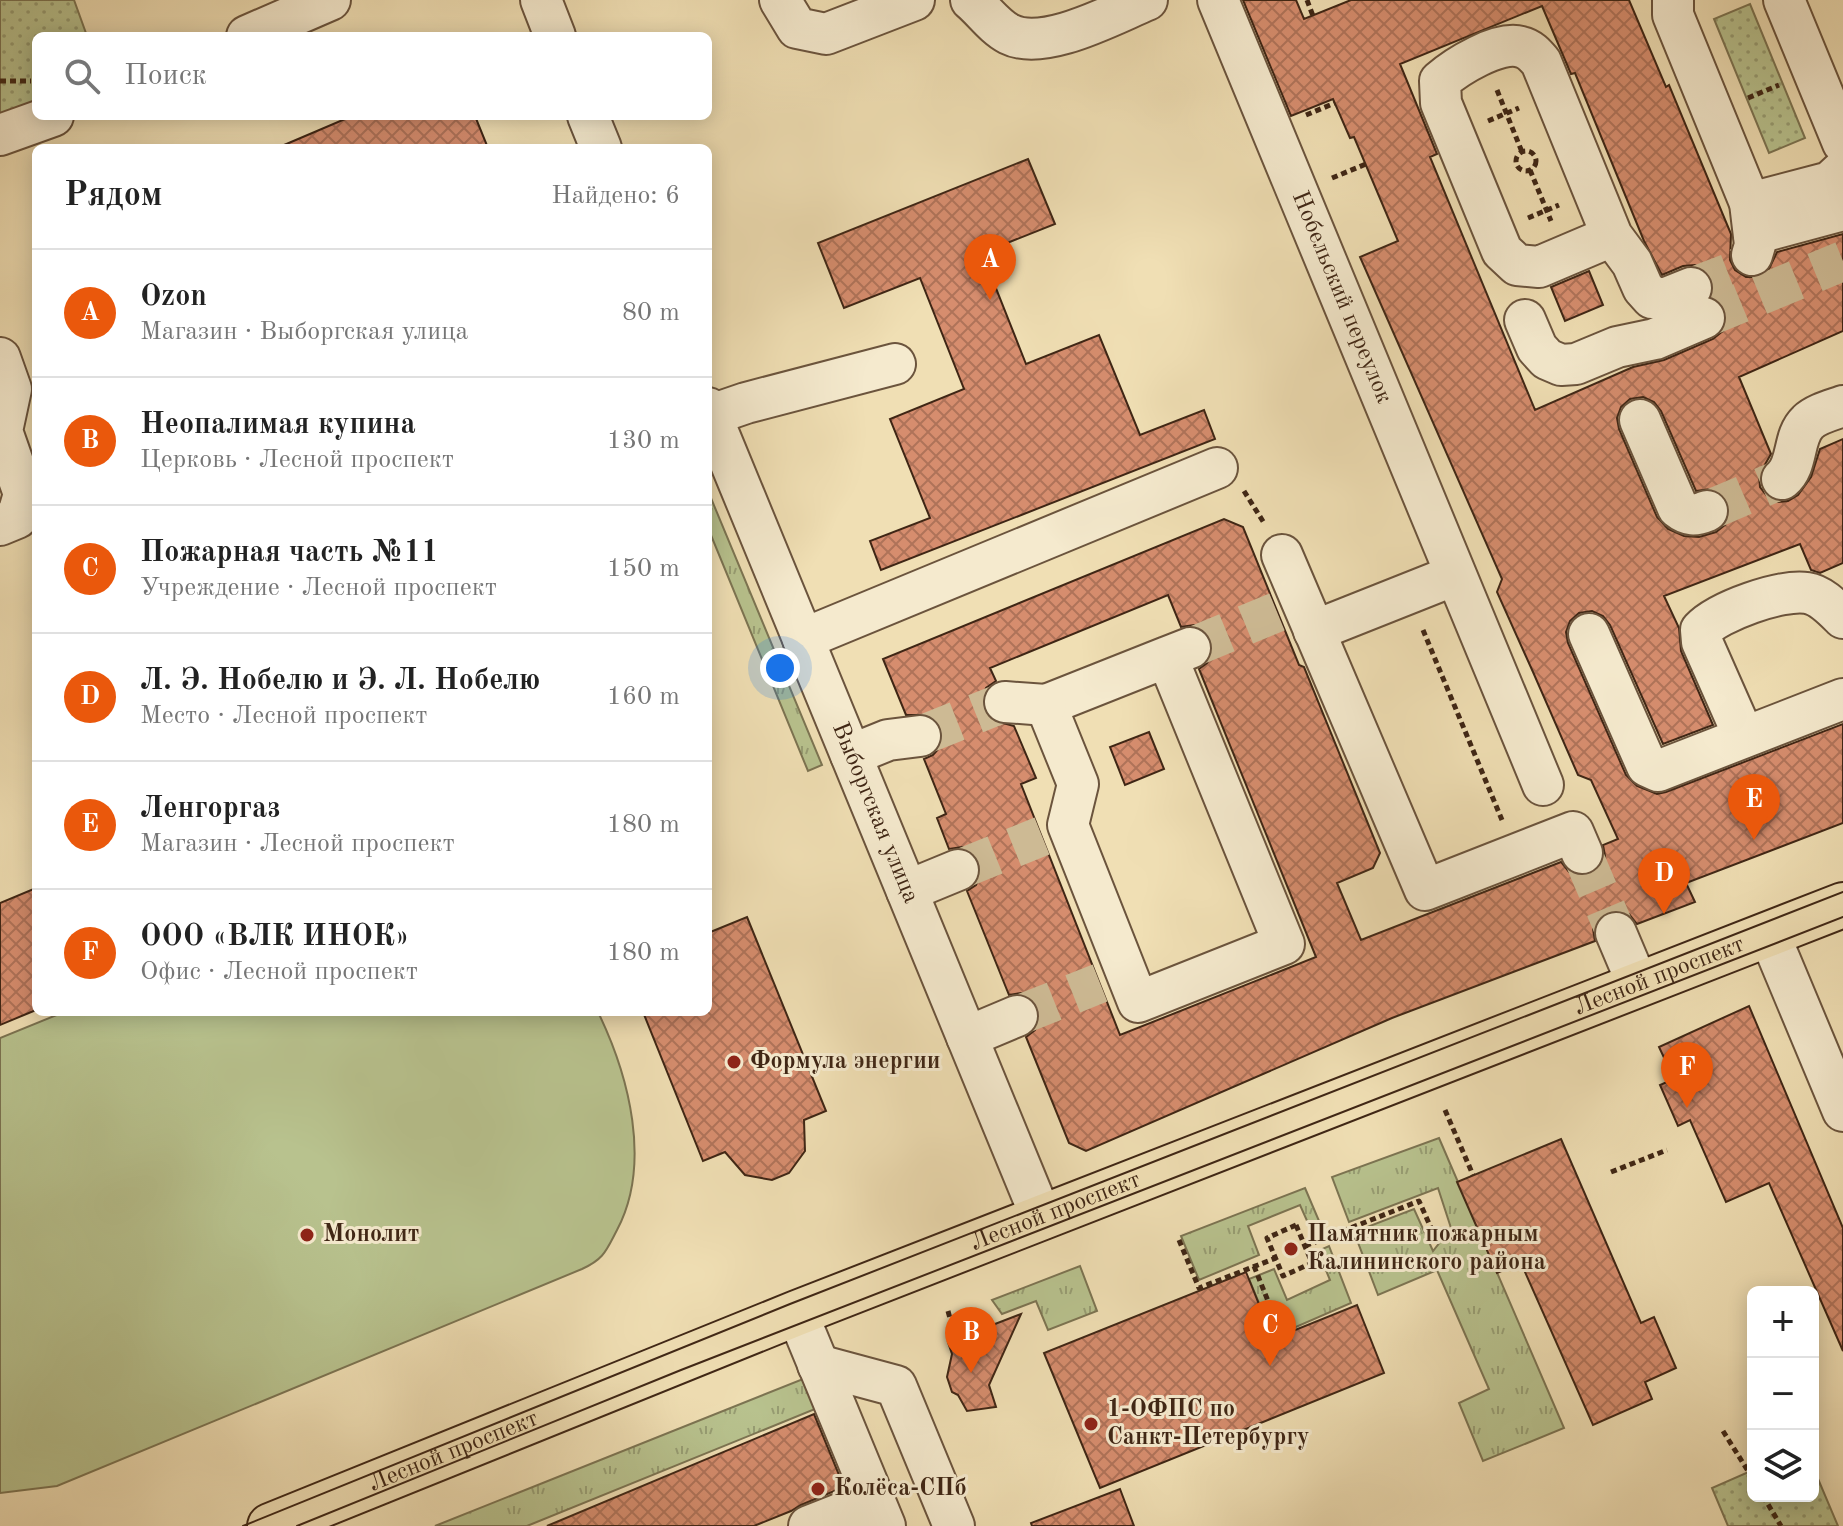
<!DOCTYPE html>
<html lang="ru">
<head>
<meta charset="utf-8">
<style>
  :root { --surface:#fff; --page:#f6f6f6; --text:#222; --muted:#767676; --line:#e0e0e0; --accent:#ea580c }
  body { margin:0; font-family:"Old Standard TT",serif; background:var(--page); color:var(--text) }
  .controls { position:absolute; right:24px; bottom:24px; display:grid; overflow:hidden; border-radius:12px; box-shadow:0 4px 20px #0003 }
  .controls button { width:72px; height:72px; display:grid; place-items:center; padding:0; border:0; border-bottom:2px solid var(--line); background:var(--surface); color:var(--text); font:40px sans-serif }
  .you { position:absolute; left:780px; top:668px; width:28px; height:28px; margin:-20px; border:6px solid #fff; border-radius:50%; background:#1a73e8; box-shadow:0 0 0 12px #1a73e833 }
  .badge { display:grid; place-items:center; width:52px; height:52px; border-radius:50%; background:var(--accent); color:#fff; font-size:26px; font-weight:700 }
  .pin { position:absolute; translate:-50% -66px; filter:drop-shadow(0 2px 4px #0008) }
  .pin::after { content:''; position:absolute; top:42px; width:28px; height:24px; background:inherit; clip-path:polygon(0 0,100% 0,50% 100%) }
  .list { margin:0; padding:0; list-style:none }
  h2 { display:flex; justify-content:space-between; align-items:center; height:104px; margin:0; padding:0 32px; font-size:34px }
  h2 small { font-size:26px; font-weight:400; color:var(--muted) }
  .list li { display:grid; grid-template-columns:52px 1fr auto; gap:24px; align-items:center; box-sizing:border-box; height:128px; padding:0 32px; border-top:2px solid var(--line) }
  .list b { display:block; font-size:30px; white-space:nowrap }
  .list p { margin:0; font-size:26px; white-space:nowrap; color:var(--muted) }
  .list em { font-size:26px; font-style:normal; color:var(--muted) }
  .icon { flex:none; width:44px; height:44px; fill:none; stroke:currentColor; stroke-width:2; stroke-linecap:round; stroke-linejoin:round }
  .map { position:relative; flex:none; width:1843px; height:1526px; overflow:hidden }
  .search { position:absolute; background:var(--surface); box-shadow:0 4px 20px #0003; left:32px; top:32px; width:680px; height:88px; display:flex; align-items:center; gap:20px; box-sizing:border-box; padding:0 28px; border-radius:12px; color:var(--muted); font-size:30px }
  .panel { position:absolute; background:var(--surface); box-shadow:0 4px 20px #0003; left:32px; top:144px; width:680px; height:872px; border-radius:12px }
  .map>svg:first-child { display:block }
  .grass { fill:url(#grass-tufts); stroke:#7c7452; stroke-width:2 }
  .park { fill:url(#park-dots); stroke:#7c7452; stroke-width:2 }
  .garden { fill:#b8c28e; stroke:#7c7452; stroke-width:2 }
  .building { fill:url(#building-cross-hatch); stroke:#3f2615; stroke-width:2; fill-rule:evenodd }
  .lines { fill:none; stroke-linecap:round; stroke-linejoin:round }
  .minor-tunnel { stroke:#cdba94; stroke-width:40; stroke-dasharray:40 20; stroke-linecap:butt }
  .minor-casing { stroke:#6b543d; stroke-width:44 }
  .major-casing { stroke:#3f2615; stroke-width:48 }
  .path { stroke:#3f2615; stroke-width:5; stroke-dasharray:6 4; stroke-linecap:butt }
  .minor { stroke:#f5eace; stroke-width:40 }
  .major { stroke:#f0dfb4; stroke-width:44 }
  .tram { stroke:#3f2615; stroke-width:2 }
  .poi-dot { fill:#8f2418; stroke:#f5eace; stroke-width:3 }
  .labels { text-anchor:middle; dominant-baseline:central; stroke-width:6; stroke-linejoin:round; paint-order:stroke }
  .street-label { font-size:24px; fill:#3f2615; stroke:#f5eace }
  .poi-label { font-size:24px; font-weight:bold; fill:#3f2615; stroke:#f5eace; text-anchor:start }
</style>
</head>
<body>
<div class="map">
<svg width="1843" height="1526" viewBox="0 0 1843 1526">
  <defs>
    <pattern id="grass-tufts" width="24" height="20" patternUnits="userSpaceOnUse" patternTransform="scale(2)"><rect width="24" height="20" fill="#b8c28e"/><path d="M3 7l-1-3M5 7V3M7 7l1-3M15 17l-1-3M17 17v-4M19 17l1-3" fill="none" stroke="#979d73"/></pattern>
    <pattern id="park-dots" width="8" height="8" patternUnits="userSpaceOnUse" patternTransform="scale(2)"><rect width="8" height="8" fill="#b8c28e"/><path d="M2 2h.1M6 6h.1" fill="none" stroke="#979d73" stroke-width="1.8" stroke-linecap="round"/></pattern>
    <pattern id="building-cross-hatch" width="8" height="8" patternUnits="userSpaceOnUse" patternTransform="scale(2)"><rect width="8" height="8" fill="#d68d6e"/><path d="M0 0l8 8M0 8l8-8" fill="none" stroke="#af7359"/></pattern>
  </defs>
  <rect width="100%" height="100%" fill="#f0dfb4"/>
  <filter id="stains"><feTurbulence type="fractalNoise" baseFrequency=".0025" numOctaves="4"/><feColorMatrix values="0 0 0 0 .2 0 0 0 0 .09 0 0 0 0 .02 0 0 0 .5 -.17"/></filter>
  <radialGradient id="worn" r=".72"><stop offset=".6" stop-color="#630" stop-opacity="0"/><stop offset="1" stop-color="#630" stop-opacity=".3"/></radialGradient>
  <g class="grass">
    <polygon points="708,491 822,765 808,771 708,528"/>
    <polygon points="1439,1138 1564,1428 1483,1461 1459,1403 1489,1389 1437,1270 1378,1295 1354,1232 1414,1209 1433,1251 1451,1228 1438,1188 1349,1222 1332,1177"/>
    <polygon points="1305,1188 1322,1228 1312,1232 1300,1205 1248,1226 1259,1255 1199,1280 1181,1236"/>
    <polygon points="1329,1246 1351,1303 1273,1337 1249,1279 1274,1269 1287,1300 1330,1280 1318,1251"/>
    <polygon points="1080,1266 1097,1311 1048,1330 1036,1301 1002,1314 992,1300"/>
    <polygon points="808,1377 820,1407 527,1526 435,1526"/>
  </g>
  <g class="park">
    <polygon points="0,0 74,0 87,36 36,36 36,109 0,125"/>
    <polygon points="1750,4 1805,138 1769,153 1714,19"/>
    <polygon points="1813,1467 1838,1526 1728,1526 1712,1488 1753,1470 1753,1496 1813,1496"/>
  </g>
  <path class="garden" d="M64 1012H598C629 1076 652 1164 617 1230 606 1251 604 1259 582 1269L57 1486 0 1493V1038Z"/>
  <g class="building">
    <path d="M1243 0H1296L1304 19 1351 0H1629L1666 87 1669 85 1731 234 1730 260 1735 270 1746 277H1758L1768 271 1777 252 1843 234V331L1739 377 1771 454 1759 475 1760 487 1767 496 1778 502 1788 501 1798 495 1811 477 1820 449 1843 439V563L1820 573 1811 570 1800 544 1664 596 1679 628 1681 651 1713 725 1663 744 1610 625 1603 616 1592 611 1579 613 1570 621 1566 632 1568 643 1626 775 1637 786 1657 794 1666 792 1843 724V823L1686 883 1695 902 1637 924 1629 914 1618 910 1608 912 1597 920 1593 929 1595 941 1392 1018 1086 1151 1069 1143 1026 1037 1035 1030 1040 1020 1038 1006 1030 997 1021 993 1009 995 967 891 976 885 981 874 979 861 971 851 962 847 949 849 937 818 946 814 924 759 933 755 941 746 943 734 939 723 928 715H906L883 659 1224 519 1243 527 1299 665 1304 667 1380 853 1373 868 1337 883 1361 940 1561 862 1569 872 1579 876 1590 874 1601 866 1605 856 1603 845 1618 839 1591 780 1578 775 1533 672 1497 592 1502 579 1360 257 1398 241 1354 137 1350 138 1333 99 1291 116ZM1542 6 1571 74 1575 73 1644 241 1662 275 1683 266 1695 265 1705 270 1713 280 1711 297 1718 300 1725 308 1727 320 1723 331 1713 339 1664 360 1633 367 1535 410 1430 157 1437 154 1400 64ZM1643 397 1654 402 1661 411 1696 491 1711 489 1721 493 1728 502 1729 515 1725 525 1716 532 1699 537 1684 536 1668 529 1657 517 1619 429 1617 418 1621 407 1630 399ZM1168 595 1181 627 1194 625 1204 630 1211 639 1213 652 1207 663 1199 669 1316 957 1120 1035 1021 784 1036 778 1014 726 992 720 984 711 982 700 986 688 996 681 990 668Z"/>
    <polygon points="352,116 475,116 488,148 277,148"/>
    <polygon points="1028,159 1055,224 982,253 1026,364 1099,335 1140,435 1204,410 1215,439 881,570 870,541 930,518 890,419 964,389 920,278 844,308 818,243"/>
    <polygon points="1589,271 1603,305 1565,321 1551,287"/>
    <polygon points="1149,732 1164,769 1125,785 1110,747"/>
    <polygon points="36,888 36,1010 0,1025 0,903"/>
    <polygon points="747,917 826,1111 804,1120 805,1151 789,1173 772,1180 745,1175 725,1152 703,1161 643,1012 708,1012 708,933"/>
    <polygon points="1749,1006 1843,1228 1843,1351 1769,1183 1726,1202 1690,1120 1678,1126 1660,1085 1674,1079 1659,1047"/>
    <polygon points="1561,1139 1641,1323 1654,1317 1676,1368 1645,1382 1652,1399 1593,1425 1521,1263 1497,1273 1457,1182"/>
    <polygon points="1246,1272 1273,1339 1357,1305 1384,1373 1100,1488 1044,1353"/>
    <polygon points="1021,1314 989,1385 996,1407 967,1411 958,1395 952,1392 947,1377 952,1354 948,1342"/>
    <polygon points="814,1414 844,1487 801,1505 791,1511 754,1526 547,1526"/>
    <polygon points="1120,1489 1134,1526 1032,1526 1031,1523"/>
  </g>
  <g class="lines">
    <g class="minor-tunnel">
      <polyline points="1691,288 1740,269 1752,255"/>
      <polyline points="1704,318 1843,261"/>
      <polyline points="1707,511 1782,479"/>
      <polyline points="1190,648 1277,612"/>
      <polyline points="920,736 1005,702"/>
      <polyline points="1582,853 1616,933"/>
      <polyline points="958,870 1042,836"/>
      <polyline points="1017,1016 1100,983"/>
    </g>
    <defs>
      <g id="minor">
        <polyline points="541,0 555,36"/>
        <polyline points="780,0 797,28 826,34 914,0"/>
        <path d="M971 0C983 10 995 27 1009 34 1044 52 1113 14 1147 0"/>
        <path id="s1" d="M1218 0 1543 785"/>
        <polyline points="1673,0 1673,15 1750,203 1755,245 1752,255"/>
        <polyline points="1784,0 1843,143"/>
        <polyline points="247,36 330,0"/>
        <polyline points="588,116 601,148"/>
        <polyline points="0,135 53,116"/>
        <polyline points="1750,203 1830,182 1843,170"/>
        <polyline points="1754,234 1843,210"/>
        <path d="M1612 236 1539 267 1517 265 1502 251 1441 103 1440 81C1456 67 1499 40 1521 47 1530 49 1535 55 1541 62L1612 236 1632 263 1643 288 1652 298H1666L1691 288"/>
        <polyline points="1525,320 1537,348 1547,359 1561,365 1576,364 1617,347 1655,339 1704,318"/>
        <polyline points="0,358 11,389 2,431 24,494 17,518 0,525"/>
        <path id="s2" d="M708 408 1042 1219"/>
        <polyline points="711,415 746,403 895,364"/>
        <path d="M1640 420 1678 508C1688 516 1695 516 1707 511"/>
        <path d="M1782 479C1799 465 1792 437 1808 422 1816 414 1832 410 1843 406"/>
        <polyline points="1282,555 1425,890 1573,832 1582,853"/>
        <polyline points="1314,631 1455,575"/>
        <polyline points="1589,634 1647,766 1658,771 1843,699"/>
        <polyline points="803,639 1217,468"/>
        <polyline points="1167,657 1046,705 1078,784 1068,825 1138,1002 1284,944 1167,657 1190,648"/>
        <polyline points="1005,702 1046,705"/>
        <path d="M1744 737 1702 642 1701 630C1719 611 1781 589 1807 593 1821 595 1833 608 1843 618"/>
        <polyline points="851,755 888,740 920,736"/>
        <polyline points="907,891 958,870"/>
        <polyline points="1616,933 1638,985"/>
        <polyline points="1769,934 1843,1111"/>
        <polyline points="967,1037 1017,1016"/>
        <polyline points="797,1313 885,1526"/>
        <polyline points="818,1365 896,1386 954,1526"/>
        <polyline points="809,1526 875,1500"/>
      </g>
      <g id="major">
        <path id="s3" d="M270 1526 797 1313 1843 905"/>
      </g>
    </defs>
    <use href="#minor" class="minor-casing"/>
    <use href="#major" class="major-casing"/>
    <g class="path">
      <polyline points="1307,0 1313,16"/>
      <polyline points="0,81 31,81"/>
      <polyline points="1497,90 1522,152"/>
      <polyline points="1748,98 1779,85"/>
      <polyline points="1306,115 1335,103"/>
      <polyline points="1488,121 1519,108"/>
      <circle cx="1526" cy="161" r="10"/>
      <polyline points="1530,170 1551,221"/>
      <polyline points="1332,178 1366,164"/>
      <polyline points="1528,218 1559,205"/>
      <polyline points="1244,491 1264,523"/>
      <polyline points="1423,630 1502,820"/>
      <polyline points="1445,1110 1473,1175"/>
      <polyline points="1611,1172 1667,1150"/>
      <polygon points="1296,1225 1312,1263 1283,1276 1267,1238"/>
      <polyline points="1179,1240 1199,1288 1276,1258"/>
      <polyline points="1305,1246 1419,1201 1436,1239"/>
      <polyline points="1254,1266 1282,1336"/>
      <polyline points="948,1311 954,1333"/>
      <polyline points="1723,1431 1753,1479"/>
      <polyline points="1763,1496 1781,1526"/>
    </g>
    <use href="#minor" class="minor"/>
    <use href="#major" class="major"/>
    <g class="tram">
      <polyline points="243,1526 790,1304 1843,892"/>
      <polyline points="297,1526 681,1370 1843,917"/>
    </g>
  </g>
  <g class="poi-dot">
    <circle cx="734" cy="1062" r="8"/>
    <circle cx="307" cy="1235" r="8"/>
    <circle cx="1291" cy="1249" r="8"/>
    <circle cx="1091" cy="1424" r="8"/>
    <circle cx="818" cy="1489" r="8"/>
  </g>
  <g class="labels">
    <g class="street-label">
      <text stroke="none"><textPath href="#s1" startOffset="322">Нобельский переулок</textPath></text>
      <text stroke="none"><textPath href="#s2" startOffset="438">Выборгская улица</textPath></text>
      <text stroke="none"><textPath href="#s3" startOffset="1494">Лесной проспект</textPath></text>
      <text stroke="none"><textPath href="#s3" startOffset="846">Лесной проспект</textPath></text>
      <text stroke="none"><textPath href="#s3" startOffset="198">Лесной проспект</textPath></text>
    </g>
    <g class="poi-label">
      <text x="750" y="1062">Формула энергии</text>
      <text x="323" y="1235">Монолит</text>
      <text x="1307" y="1235">Памятник пожарным<tspan x="1307" dy="28">Калининского района</tspan></text>
      <text x="1107" y="1410">1-ОФПС по<tspan x="1107" dy="28">Санкт-Петербургу</tspan></text>
      <text x="834" y="1489">Колёса-СПб</text>
    </g>
  </g>
  <rect width="100%" height="100%" filter="url(#stains)"/>
  <rect width="100%" height="100%" fill="url(#worn)"/>
</svg>
<div class="controls">
<button>+</button>
<button>−</button>
<button><svg class="icon" aria-label="layers" viewBox="0 0 24 24"><path d="M12 4l9 5-9 5-9-5zM3 14l9 5 9-5"/></svg></button>
</div>
<div class="you"></div>
<div class="pin badge" style="left:990px;top:300px">A</div>
<div class="pin badge" style="left:971px;top:1373px">B</div>
<div class="pin badge" style="left:1270px;top:1366px">C</div>
<div class="pin badge" style="left:1664px;top:914px">D</div>
<div class="pin badge" style="left:1754px;top:840px">E</div>
<div class="pin badge" style="left:1687px;top:1108px">F</div>
<div class="search"><svg class="icon" aria-label="search" viewBox="0 0 24 24"><circle cx="10" cy="10" r="6"/><path d="M15 15l6 6"/></svg>Поиск</div>
<section class="panel">
<h2>Рядом<small>Найдено: 6</small></h2>
<ul class="list">
<li><span class="badge">A</span><div><b>Ozon</b><p>Магазин · Выборгская улица</p></div><em>80 m</em></li>
<li><span class="badge">B</span><div><b>Неопалимая купина</b><p>Церковь · Лесной проспект</p></div><em>130 m</em></li>
<li><span class="badge">C</span><div><b>Пожарная часть №11</b><p>Учреждение · Лесной проспект</p></div><em>150 m</em></li>
<li><span class="badge">D</span><div><b>Л. Э. Нобелю и Э. Л. Нобелю</b><p>Место · Лесной проспект</p></div><em>160 m</em></li>
<li><span class="badge">E</span><div><b>Ленгоргаз</b><p>Магазин · Лесной проспект</p></div><em>180 m</em></li>
<li><span class="badge">F</span><div><b>ООО «ВЛК ИНОК»</b><p>Офис · Лесной проспект</p></div><em>180 m</em></li>
</ul>
</section>
</div>
</body>
</html>
